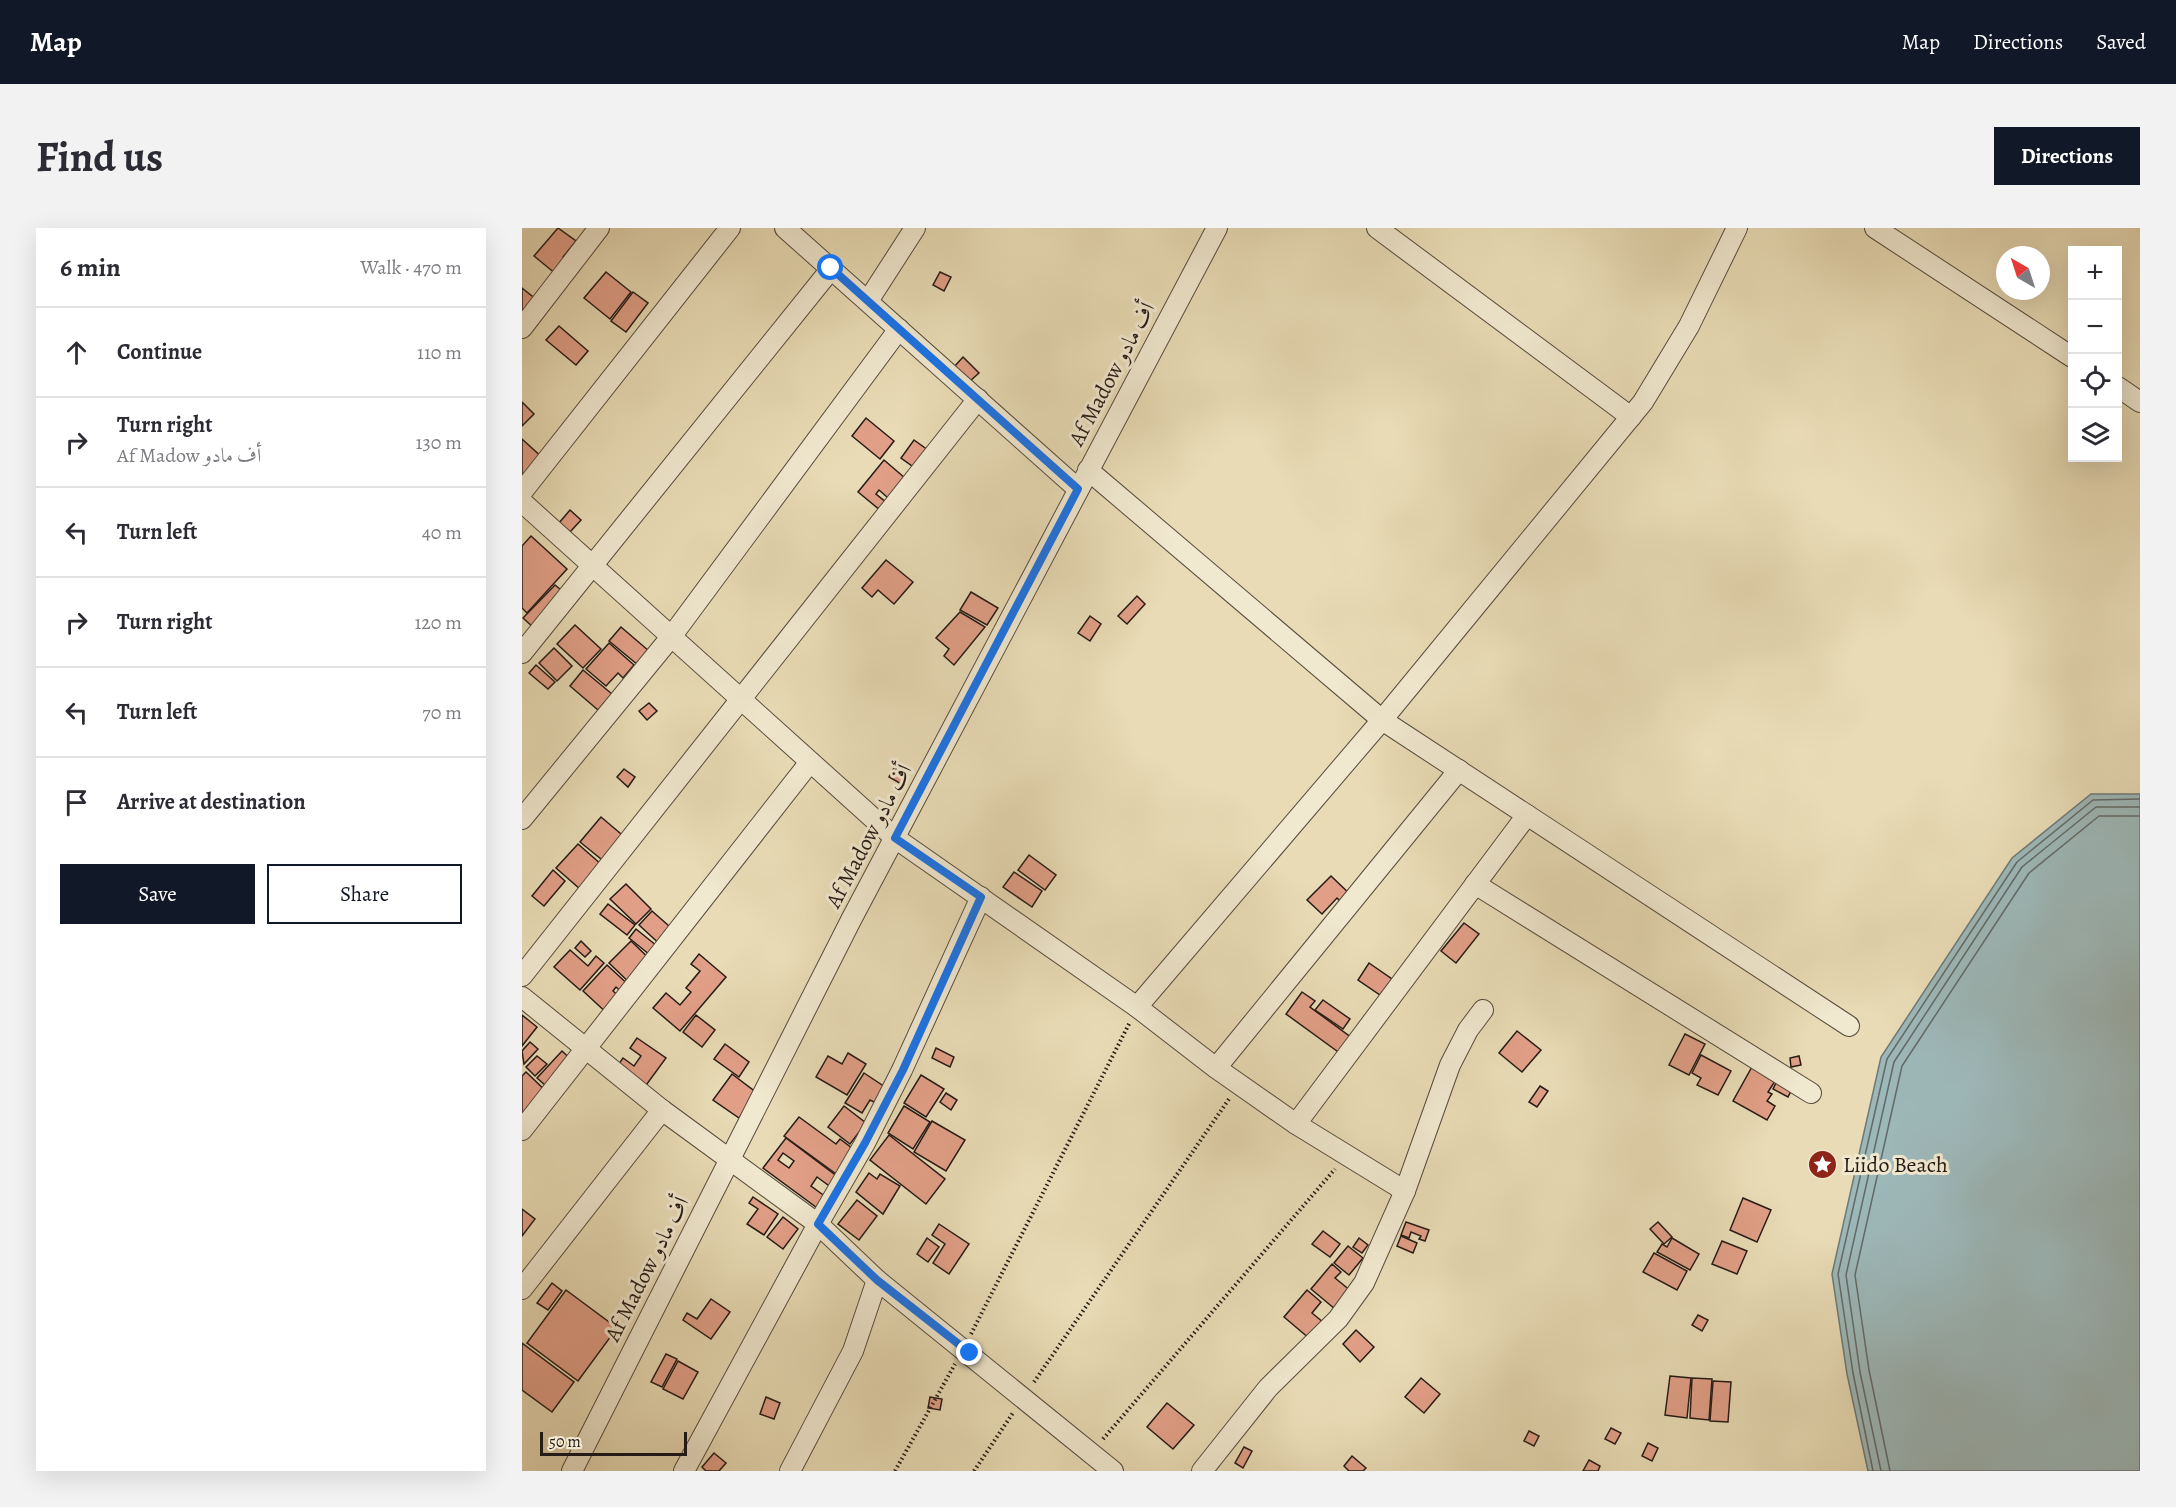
<!DOCTYPE html>
<html lang="en">
<head>
<meta charset="utf-8">
<style>
  :root { --surface:#fff; --page:#f2f2f3; --text:#2b2b33; --muted:#7c7c81; --line:#e1e1e2; --accent:#111827 }
  body { margin:0; font-family:Alegreya,Amiri,serif; background:var(--page); color:var(--text) }
  .controls { position:absolute; right:18px; top:18px; display:grid; overflow:hidden; border-radius:0px; box-shadow:0 6px 24px #0002 }
  .controls button { width:54px; height:54px; display:grid; place-items:center; padding:0; border:0; border-bottom:2px solid var(--line); background:var(--surface); color:var(--text); font:30px sans-serif }
  .compass { position:absolute; left:1474px; top:18px; width:54px; height:54px; border-radius:50%; background:var(--surface); box-shadow:0 6px 24px #0002; rotate:321deg }
  .scale { position:absolute; left:18px; bottom:15px; width:147px; box-sizing:border-box; padding-left:6px; border:3px solid #261b16; border-top:0; font-size:16px; line-height:21px; white-space:nowrap; color:#261b16; -webkit-text-stroke:4px #f0e8cf; paint-order:stroke }
  .stop { position:absolute; width:18px; height:18px; margin:-14px; border:4px solid #1a73e8; border-radius:50%; background:#fff }
  .stop.end { background:#1a73e8; border-color:#fff; box-shadow:0 2px 6px #0008 }
  .list { margin:0; padding:0; list-style:none }
  h2 { display:flex; justify-content:space-between; align-items:center; height:78px; margin:0; padding:0 24px; font-size:26px }
  h2 small { font-size:20px; font-weight:400; color:var(--muted) }
  .list li { display:grid; grid-template-columns:39px 1fr auto; gap:18px; align-items:center; box-sizing:border-box; height:90px; padding:0 24px; border-top:2px solid var(--line) }
  .list b { display:block; font-size:22px; white-space:nowrap }
  .list p { margin:0; font-size:20px; white-space:nowrap; color:var(--muted) }
  .list em { font-size:20px; font-style:normal; color:var(--muted) }
  .actions { display:flex; gap:12px; padding:18px 24px }
  .actions a { flex:1; padding:14px 0; border:2px solid var(--accent); border-radius:0px; text-align:center; font-size:21px; color:var(--accent) }
  .actions .main { background:var(--accent); color:#fff }
  .icon { flex:none; width:33px; height:33px; fill:none; stroke:currentColor; stroke-width:2; stroke-linecap:round; stroke-linejoin:round }
  .map { position:relative; flex:none; width:1618px; height:1243px; overflow:hidden; border-radius:0px }
  header { display:flex; align-items:center; gap:36px; box-sizing:border-box; height:84px; padding:0 30px; background:var(--accent); color:#fff }
  header strong { font-size:28px }
  nav { display:flex; gap:33px; margin-inline-start:auto; font-size:21px }
  .intro { display:flex; align-items:center; justify-content:space-between; box-sizing:border-box; height:144px; padding:0 36px }
  h1 { margin:0; font-size:42px }
  .button { padding:15px 27px; border-radius:0px; background:var(--accent); color:#fff; font-size:21px; font-weight:700 }
  main { display:flex; gap:36px; padding:0 36px }
  aside { flex:1; background:var(--surface); border-radius:0px; box-shadow:0 6px 24px #0002 }
  .map>svg:first-child { display:block }
  .water { fill:#9db8b9; stroke:#6d7978; stroke-width:1.5 }
  .lines { fill:none; stroke-linecap:round; stroke-linejoin:round }
  .shore { stroke:#626a68; stroke-width:1.5 }
  .building { fill:#e19f87; stroke:#261b16; stroke-width:1.5; fill-rule:evenodd }
  .minor-casing { stroke:#564b3e; stroke-width:22 }
  .path { stroke:#261b16; stroke-width:4; stroke-dasharray:1.5 3; stroke-linecap:butt }
  .minor { stroke:#f0e8cf; stroke-width:20 }
  .route { stroke:#1a73e8; stroke-width:8 }
  .labels { text-anchor:middle; dominant-baseline:central; stroke-width:6; stroke-linejoin:round; paint-order:stroke }
  .street-label { font-size:22px; fill:#261b16; stroke:#f0e8cf }
  .poi-label { font-size:22px; fill:#261b16; stroke:#f0e8cf; text-anchor:start }
</style>
</head>
<body>
<header>
<strong>Map</strong>
<nav><a>Map</a><a>Directions</a><a>Saved</a></nav>
</header>
<div class="intro"><h1>Find us</h1><a class="button">Directions</a></div>
<main>
<aside>
<h2>6 min<small>Walk · 470 m</small></h2>
<ul class="list">
<li><svg class="icon" aria-label="ahead" viewBox="0 0 24 24"><path d="M12 20V5M6 11l6-6 6 6"/></svg><div><b>Continue</b></div><em>110 m</em></li>
<li><svg class="icon" aria-label="right" viewBox="0 0 24 24"><path d="M7 20v-9h11M14 6l5 5-5 5"/></svg><div><b>Turn right</b><p>Af Madow أف مادو</p></div><em>130 m</em></li>
<li><svg class="icon" aria-label="left" viewBox="0 0 24 24"><path d="M17 20v-9H6M10 6l-5 5 5 5"/></svg><div><b>Turn left</b></div><em>40 m</em></li>
<li><svg class="icon" aria-label="right" viewBox="0 0 24 24"><path d="M7 20v-9h11M14 6l5 5-5 5"/></svg><div><b>Turn right</b></div><em>120 m</em></li>
<li><svg class="icon" aria-label="left" viewBox="0 0 24 24"><path d="M17 20v-9H6M10 6l-5 5 5 5"/></svg><div><b>Turn left</b></div><em>70 m</em></li>
<li><svg class="icon" aria-label="arrive" viewBox="0 0 24 24"><path d="M6 21V4h12l-3 4 3 4H6"/></svg><div><b>Arrive at destination</b></div></li>
</ul>
<div class="actions"><a class="main">Save</a><a>Share</a></div>
</aside>
<div class="map">
<svg width="1618" height="1243" viewBox="0 0 1618 1243">
  <rect width="100%" height="100%" fill="#e8dbb5"/>
  <filter id="stains"><feTurbulence type="fractalNoise" baseFrequency=".00333" numOctaves="4"/><feColorMatrix values="0 0 0 0 .2 0 0 0 0 .09 0 0 0 0 .02 0 0 0 .5 -.17"/></filter>
  <radialGradient id="worn" r=".72"><stop offset=".6" stop-color="#630" stop-opacity="0"/><stop offset="1" stop-color="#630" stop-opacity=".3"/></radialGradient>
  <polygon class="water" points="1569,566 1618,566 1618,1243 1346,1243 1325,1146 1310,1046 1359,829 1490,630"/>
  <g class="lines">
    <g class="shore">
      <polyline points="1351,1243 1331,1145 1316,1046 1365,831 1495,634 1571,572 1618,571"/>
      <polyline points="1359,1243 1338,1144 1324,1047 1372,834 1500,639 1574,579 1618,579"/>
      <polyline points="1368,1243 1347,1142 1333,1047 1380,838 1507,645 1577,588 1618,588"/>
    </g>
  </g>
  <g class="building">
    <polygon points="36,0 54,13 41,29 51,37 40,51 12,28"/>
    <polygon points="84,44 109,64 88,91 62,70"/>
    <polygon points="418,44 429,49 422,63 411,57"/>
    <polygon points="0,60 24,79 0,101"/>
    <polygon points="111,64 126,75 104,104 89,93"/>
    <polygon points="37,98 66,123 54,137 24,112"/>
    <polygon points="441,129 457,145 448,153 432,139"/>
    <polygon points="0,174 12,186 0,198"/>
    <polygon points="344,190 372,213 358,231 330,208"/>
    <polygon points="0,211 23,232 0,248"/>
    <polygon points="392,212 410,225 397,243 379,230"/>
    <polygon points="362,232 390,256 373,276 357,262 354,266 370,279 364,287 336,264"/>
    <polygon points="48,282 59,292 48,304 37,295"/>
    <polygon points="9,308 45,341 5,385 0,380 0,318"/>
    <polygon points="364,332 391,354 372,376 356,362 350,369 340,360"/>
    <polygon points="33,357 44,366 12,400 1,390"/>
    <polygon points="449,364 476,380 465,397 438,382"/>
    <polygon points="615,368 623,376 605,396 596,388"/>
    <polygon points="438,384 463,399 432,437 422,428 427,421 414,410"/>
    <polygon points="568,388 579,396 568,413 556,405"/>
    <polygon points="53,397 79,421 61,440 35,416"/>
    <polygon points="99,399 127,423 116,437 87,413"/>
    <polygon points="87,415 112,437 101,450 96,445 84,458 64,441"/>
    <polygon points="32,420 50,438 35,453 17,435"/>
    <polygon points="14,437 33,454 26,461 7,445"/>
    <polygon points="61,442 90,466 76,482 48,458"/>
    <polygon points="127,475 135,483 125,492 117,483"/>
    <polygon points="372,540 386,547 381,557 367,549"/>
    <polygon points="102,541 113,549 106,559 95,549"/>
    <polygon points="79,589 105,611 84,635 58,614"/>
    <polygon points="56,616 80,637 58,661 34,640"/>
    <polygon points="507,627 534,647 523,662 496,642"/>
    <polygon points="31,642 43,653 22,678 10,668"/>
    <polygon points="492,644 520,663 510,679 481,659"/>
    <polygon points="809,648 831,669 823,678 815,670 800,686 785,672"/>
    <polygon points="104,656 129,681 114,696 88,671"/>
    <polygon points="86,676 113,697 105,707 78,686"/>
    <polygon points="130,683 155,705 142,720 117,697"/>
    <polygon points="942,695 957,706 934,735 919,723"/>
    <polygon points="114,701 140,722 133,731 107,710"/>
    <polygon points="59,713 69,723 63,729 53,720"/>
    <polygon points="109,713 136,739 114,761 87,735"/>
    <polygon points="48,722 66,738 74,728 82,735 58,762 32,739"/>
    <polygon points="177,726 204,749 158,803 131,780 144,765 158,777 169,764 164,760 178,743 169,736"/>
    <polygon points="847,735 870,751 858,767 836,752"/>
    <polygon points="85,737 111,761 104,768 94,759 91,763 101,772 87,787 61,763"/>
    <polygon points="780,764 793,773 788,779 830,810 819,826 764,786"/>
    <polygon points="801,772 828,791 821,801 793,782"/>
    <polygon points="0,787 15,799 0,818"/>
    <polygon points="174,787 193,802 180,819 161,804"/>
    <polygon points="995,803 1019,822 1000,844 977,825"/>
    <polygon points="1163,806 1183,816 1167,847 1147,837"/>
    <polygon points="115,810 144,830 122,860 94,840 101,830 112,838 119,828 108,820"/>
    <polygon points="8,814 16,821 2,836 0,823"/>
    <polygon points="203,816 227,834 217,849 192,831"/>
    <polygon points="414,820 432,829 428,839 410,830"/>
    <polygon points="40,823 56,838 32,865 15,850"/>
    <polygon points="326,825 344,836 325,867 294,849 306,828 320,836"/>
    <polygon points="1179,827 1209,843 1196,867 1175,857 1179,850 1170,845"/>
    <polygon points="15,828 25,836 13,848 4,839"/>
    <polygon points="1277,828 1279,837 1269,839 1268,830"/>
    <polygon points="1231,837 1255,850 1246,864 1250,866 1245,873 1253,878 1245,892 1211,873"/>
    <polygon points="4,844 28,867 0,887 0,848"/>
    <polygon points="342,845 366,861 356,876 348,872 340,885 323,875"/>
    <polygon points="210,846 235,865 217,890 191,872"/>
    <polygon points="399,847 422,861 404,889 382,875"/>
    <polygon points="1255,853 1270,861 1266,869 1251,861"/>
    <polygon points="1018,858 1026,863 1015,879 1007,874"/>
    <polygon points="424,865 435,872 429,882 418,874"/>
    <polygon points="322,878 344,895 328,916 306,899"/>
    <polygon points="382,878 408,894 391,921 366,905"/>
    <polygon points="277,889 314,916 318,911 335,924 317,948 262,908"/>
    <polygon points="410,893 443,912 424,943 392,924"/>
    <polygon points="367,907 423,951 404,976 348,932"/>
    <path d="M264 910 320 952 298 982 241 940ZM261 925 272 933 267 940 256 932ZM295 949 310 960 304 969 289 958Z"/>
    <polygon points="347,945 355,951 358,946 378,958 361,986 334,964"/>
    <polygon points="231,969 256,986 242,1007 225,996 236,981 227,975"/>
    <polygon points="1221,970 1249,982 1235,1014 1208,1002"/>
    <polygon points="335,972 355,988 337,1012 316,996"/>
    <polygon points="0,981 13,991 0,1008"/>
    <polygon points="261,989 276,1001 261,1021 245,1009"/>
    <polygon points="884,994 907,1002 903,1013 897,1011 899,1008 889,1004 887,1010 879,1007"/>
    <polygon points="1136,994 1150,1009 1142,1016 1128,1001"/>
    <polygon points="417,996 447,1016 427,1046 411,1035 423,1016 410,1007"/>
    <polygon points="801,1003 818,1016 808,1029 790,1016"/>
    <polygon points="879,1008 895,1015 891,1025 875,1018"/>
    <polygon points="405,1010 417,1019 406,1034 395,1026"/>
    <polygon points="837,1010 846,1017 840,1025 831,1019"/>
    <polygon points="1150,1010 1177,1026 1168,1042 1135,1024 1140,1016 1145,1019"/>
    <polygon points="1200,1013 1225,1023 1215,1046 1190,1036"/>
    <polygon points="826,1018 841,1030 827,1047 812,1035"/>
    <polygon points="1132,1025 1165,1043 1155,1062 1121,1044"/>
    <polygon points="810,1036 819,1044 813,1050 829,1063 813,1081 789,1061"/>
    <polygon points="30,1055 40,1063 26,1082 15,1075"/>
    <polygon points="44,1062 95,1100 56,1153 5,1115"/>
    <polygon points="785,1062 799,1074 790,1085 802,1095 788,1111 762,1089"/>
    <polygon points="189,1071 208,1084 189,1111 161,1092 165,1085 175,1091"/>
    <polygon points="1176,1087 1186,1092 1180,1103 1170,1097"/>
    <polygon points="834,1102 852,1119 838,1134 821,1116"/>
    <polygon points="0,1115 52,1154 30,1184 0,1162"/>
    <polygon points="144,1126 155,1131 140,1159 129,1154"/>
    <polygon points="156,1133 176,1144 161,1171 141,1161"/>
    <polygon points="1148,1148 1169,1150 1165,1190 1143,1187"/>
    <polygon points="899,1150 918,1166 902,1185 883,1169"/>
    <polygon points="1170,1150 1190,1151 1187,1192 1168,1190"/>
    <polygon points="1191,1153 1209,1154 1206,1194 1188,1193"/>
    <polygon points="244,1169 258,1175 252,1191 238,1186"/>
    <polygon points="408,1169 420,1171 418,1182 406,1180"/>
    <polygon points="645,1175 672,1197 651,1221 625,1199"/>
    <polygon points="1089,1200 1099,1205 1093,1216 1083,1211"/>
    <polygon points="1007,1203 1017,1208 1012,1218 1002,1213"/>
    <polygon points="1126,1215 1136,1220 1130,1233 1120,1228"/>
    <polygon points="722,1219 730,1223 721,1240 713,1235"/>
    <polygon points="192,1225 204,1235 197,1243 184,1243 180,1239"/>
    <polygon points="830,1228 844,1240 841,1243 827,1243 822,1238"/>
    <polygon points="1067,1232 1078,1238 1076,1243 1061,1243"/>
  </g>
  <g class="lines">
    <defs>
      <g id="minor">
        <polyline points="263,0 556,261"/>
        <polyline points="855,0 1109,189"/>
        <polyline points="1353,0 1550,129"/>
        <polyline points="346,73 393,0"/>
        <polyline points="0,100 77,0"/>
        <polyline points="1596,159 1618,174"/>
        <polyline points="566,242 860,492 1327,798"/>
        <polyline points="0,264 208,0"/>
        <polyline points="0,274 373,610 615,779 694,840 774,896 883,963"/>
        <polyline points="0,425 309,41"/>
        <polyline points="0,591 149,409 377,101"/>
        <polyline points="953,656 1289,865"/>
        <polyline points="0,748 456,171"/>
        <polyline points="0,769 140,882 296,996 355,1052 591,1243"/>
        <polyline points="615,779 860,492 1121,174 1167,98 1215,0"/>
        <polyline points="694,840 937,542"/>
        <polyline points="774,896 1005,587"/>
        <polyline points="0,902 288,534"/>
        <polyline points="0,1061 140,882"/>
        <polyline points="50,1243 329,692 695,0"/>
        <polyline points="162,1243 296,996 343,915 380,842 459,669"/>
        <polyline points="268,1243 331,1123 355,1052"/>
        <polyline points="680,1243 746,1160 816,1091 842,1055 883,963 928,837 946,802 961,782"/>
      </g>
    </defs>
    <use href="#minor" class="minor-casing"/>
    <g class="path">
      <polyline points="449,1106 608,794"/>
      <polyline points="512,1154 707,871"/>
      <polyline points="581,1211 813,941"/>
      <polyline points="373,1243 433,1136"/>
      <polyline points="452,1243 491,1185"/>
    </g>
    <use href="#minor" class="minor"/>
  </g>
  <g class="lines">
    <polyline class="route" points="309,40 556,261 373,610 459,669 381,842 343,915 296,996 355,1052 448,1125"/>
  </g>
  <defs>
    <symbol id="sight-disc" viewBox="-11 -11 22 22"><circle r="9.5" fill="#8f2418" stroke="#f0e8cf"/><path d="M0-6L1.8-2.2L6-1.7L2.9 1.2L3.7 5.4L0 3.3L-3.7 5.4L-2.9 1.2L-6-1.7L-1.8-2.2Z" fill="#fff"/></symbol>
  </defs>
  <g fill-rule="evenodd">
    <use href="#sight-disc" x="1284" y="920" width="33" height="33"/>
  </g>
  <g class="labels">
    <g class="street-label">
      <text transform="translate(590 146) rotate(-62)">Af Madow أف مادو</text>
      <text transform="translate(347 608) rotate(-62)">Af Madow أف مادو</text>
      <text transform="translate(125 1041) rotate(-63)">Af Madow أف مادو</text>
    </g>
    <g class="poi-label">
      <text x="1321" y="937">Liido Beach</text>
    </g>
  </g>
  <rect width="100%" height="100%" filter="url(#stains)"/>
  <rect width="100%" height="100%" fill="url(#worn)"/>
</svg>
<div class="controls">
<button>+</button>
<button>−</button>
<button><svg class="icon" aria-label="locate" viewBox="0 0 24 24"><circle cx="12" cy="12" r="6"/><path d="M12 2v4M12 18v4M2 12h4M18 12h4"/></svg></button>
<button><svg class="icon" aria-label="layers" viewBox="0 0 24 24"><path d="M12 4l9 5-9 5-9-5zM3 14l9 5 9-5"/></svg></button>
</div>
<svg class="compass" viewBox="-18 -18 36 36"><path d="M0-13l5 13h-10z" fill="#e53935"/><path d="M0 13l5-13h-10z" fill="#7c7c81"/></svg>
<div class="scale">50 m</div>
<div class="stop" style="left:309px;top:40px"></div>
<div class="stop end" style="left:448px;top:1125px"></div>
</div>
</main>
</body>
</html>
